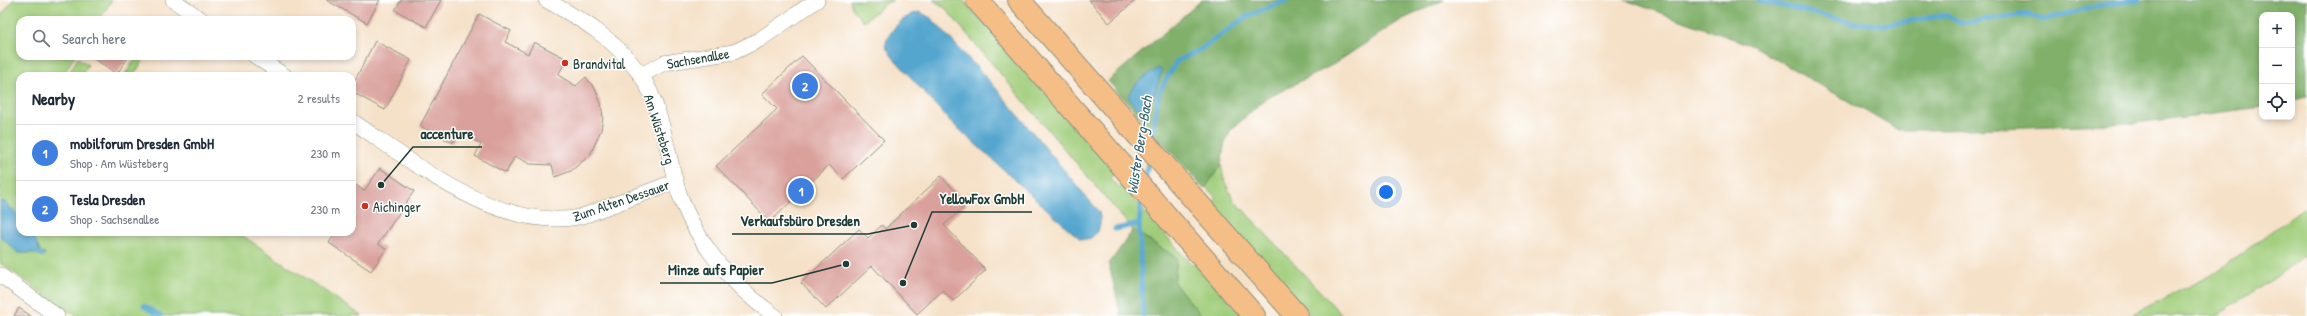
<!DOCTYPE html>
<html lang="en">
<head>
<meta charset="utf-8">
<style>
  :root { --surface:#fff; --page:#f2f2f3; --text:#1f2937; --muted:#747a83; --line:#e0e1e3; --accent:#1a73e8 }
  body { margin:0; font-family:"Patrick Hand",sans-serif; background:var(--page); color:var(--text) }
  .controls { position:absolute; right:12px; top:12px; display:grid; overflow:hidden; border-radius:8px; box-shadow:0 2px 6px #0003 }
  .controls button { width:36px; height:36px; display:grid; place-items:center; padding:0; border:0; border-bottom:1px solid var(--line); background:var(--surface); color:var(--text); font:20px sans-serif }
  .you { position:absolute; left:1386px; top:192px; width:14px; height:14px; margin:-10px; border:3px solid #fff; border-radius:50%; background:#1a73e8; box-shadow:0 0 0 6px #1a73e833 }
  .badge { display:grid; place-items:center; width:26px; height:26px; border-radius:50%; background:var(--accent); color:#fff; font-size:13px; font-weight:700 }
  .pin { position:absolute; translate:-50% -50%; border:2px solid #fff; box-shadow:0 1px 4px #0006 }
  .list { margin:0; padding:0; list-style:none }
  h2 { display:flex; justify-content:space-between; align-items:center; height:52px; margin:0; padding:0 16px; font-size:17px }
  h2 small { font-size:13px; font-weight:400; color:var(--muted) }
  .list li { display:grid; grid-template-columns:26px 1fr auto; gap:12px; align-items:center; box-sizing:border-box; height:56px; padding:0 16px; border-top:1px solid var(--line) }
  .list b { display:block; font-size:15px; white-space:nowrap }
  .list p { margin:0; font-size:13px; white-space:nowrap; color:var(--muted) }
  .list em { font-size:13px; font-style:normal; color:var(--muted) }
  .icon { flex:none; width:22px; height:22px; fill:none; stroke:currentColor; stroke-width:2; stroke-linecap:round; stroke-linejoin:round }
  .map { position:relative; flex:none; width:2307px; height:316px; overflow:hidden }
  .search { position:absolute; background:var(--surface); box-shadow:0 2px 6px #0003; left:16px; top:16px; width:340px; height:44px; display:flex; align-items:center; gap:10px; box-sizing:border-box; padding:0 14px; border-radius:12px; color:var(--muted); font-size:15px }
  .panel { position:absolute; background:var(--surface); box-shadow:0 2px 6px #0003; left:16px; top:72px; width:340px; height:164px; border-radius:12px }
  .map>svg:first-child { display:block }
  .green { fill:#a0cd7a; stroke:#608557 }
  .forest { fill:#80b06a; stroke:#50764f }
  .water { fill:#54a6cf; stroke:#3a7282 }
  .lines { fill:none; stroke-linecap:round; stroke-linejoin:round }
  .stream { stroke:#54a6cf; stroke-width:5 }
  .building { fill:#daa19c }
  .street-casing { stroke:#8a8f7e; stroke-width:16 }
  .primary-casing { stroke:#8a8f7e; stroke-width:24 }
  .street { stroke:#fff; stroke-width:15 }
  .primary { stroke:#f6be87; stroke-width:22 }
  .poi-dot { fill:#c8321e; stroke:#fff; stroke-width:1.5 }
  .labels { text-anchor:middle; dominant-baseline:central; stroke-width:3; stroke-linejoin:round; paint-order:stroke }
  .street-label { font-size:14px; fill:#1f3d34; stroke:#fff }
  .poi-label { font-size:14px; fill:#1f3d34; stroke:#fff; text-anchor:start }
  .water-label { font-size:15px; font-style:italic; fill:#32626a; stroke:#fff }
  .leader { fill:none; stroke:#1f3d34; stroke-width:1.5 }
  .callout-dot { fill:#1f3d34; stroke:#fff; stroke-width:1.5 }
  .callout-label { font-size:15px; text-anchor:middle; font-weight:bold; fill:#1f3d34; stroke:#fff; stroke-width:3; stroke-linejoin:round; paint-order:stroke }
</style>
</head>
<body>
<div class="map">
<svg width="2307" height="316" viewBox="0 0 2307 316">
  <rect width="100%" height="100%" fill="#fff"/>
  <filter id="ink" filterUnits="userSpaceOnUse"><feTurbulence type="fractalNoise" baseFrequency=".025" numOctaves="2"/><feDisplacementMap in="SourceGraphic" scale="8" xChannelSelector="R" yChannelSelector="G"/><feConvolveMatrix kernelMatrix="1 2 1 2 8 2 1 2 1" color-interpolation-filters="sRGB"/></filter>
  <filter id="wash" filterUnits="userSpaceOnUse"><feTurbulence type="fractalNoise" baseFrequency=".012" numOctaves="4" result="noise"/><feDisplacementMap in="SourceGraphic" scale="16" xChannelSelector="R" yChannelSelector="G"/><feGaussianBlur stdDeviation="0.9" result="paint"/><feColorMatrix in="noise" values="0 0 0 0 0 0 0 0 0 0 0 0 0 0 0 0 0 1.4 0 .05"/><feComposite in="paint" operator="in"/></filter>
  <g filter="url(#wash)">
    <rect width="100%" height="100%" fill="#f5e1c8"/>
    <g class="green">
      <polygon points="13,0 112,0 99,20 20,20 20,56 75,56 62,76 20,76 20,232 237,232 362,316 76,316 0,263 0,17"/>
      <polygon points="850,0 893,0 885,4 863,22 852,8"/>
      <polygon points="933,0 963,0 1114,172 1110,178 1119,188 1122,186 1192,265 1195,263 1243,316 1202,316 1174,283 1177,258 1133,230 944,7"/>
      <polygon points="137,56 146,56 133,76 124,76"/>
      <polygon points="78,58 88,65 83,72 88,76 67,76"/>
      <polygon points="1221,165 1225,182 1233,199 1343,316 1311,316 1211,204 1216,198 1206,187"/>
      <polygon points="2307,206 2307,254 2273,279 2215,316 2129,316 2215,273"/>
    </g>
    <g class="forest">
      <polygon points="1202,0 1444,0 1401,20 1334,64 1264,100 1230,131 1224,146 1221,165 1204,189 1108,81"/>
      <polygon points="1625,0 2009,0 2025,2 2041,0 2307,0 2307,96 2292,102 2292,15 2262,15 2262,107 2137,123 1944,130 1898,130 1753,46"/>
      <polygon points="1133,230 1177,258 1174,283 1202,316 1121,316 1109,264"/>
    </g>
    <g class="water">
      <path d="M920 12 931 18 994 86 1099 212C1102 225 1100 230 1090 239H1081L1072 232 948 119 891 55 885 45C890 29 904 15 920 12Z"/>
      <path d="M1159 68 1162 71C1157 84 1155 103 1141 109L1135 107 1128 97C1132 83 1147 75 1159 68Z"/>
      <polygon points="0,201 5,202 20,217 20,232 32,233 40,251 45,254 43,257 34,253 18,253 0,236"/>
    </g>
    <g class="lines">
      <g class="stream">
        <polyline points="1758,0 1855,23 1885,25 1946,15 1961,23 2027,14 2043,20 2094,6 2139,0"/>
        <polyline points="1151,140 1159,92 1177,61 1203,48 1247,16 1287,0"/>
        <polyline points="1145,182 1149,158"/>
        <polyline points="1142,199 1139,224 1143,316"/>
        <polyline points="1115,229 1139,224"/>
        <polyline points="144,306 161,316"/>
      </g>
    </g>
    <g id="blocks">
      <g class="building">
        <polygon points="326,0 380,0 367,23"/>
        <polygon points="401,0 441,0 426,27 395,10"/>
        <polygon points="1089,0 1136,0 1109,23"/>
        <polygon points="479,14 511,31 505,42 528,54 534,42 567,59 558,75 576,86 586,77 595,89 601,103 603,117 601,130 590,155 571,171 555,177 552,165 530,164 515,156 506,173 475,156 481,144 458,132 453,143 420,126"/>
        <polygon points="375,41 411,60 385,110 352,92 352,86"/>
        <polygon points="90,56 129,56 117,74"/>
        <polygon points="802,56 884,140 843,179 829,165 770,222 716,166 777,109 762,94"/>
        <polygon points="380,168 414,191 378,244 386,249 371,271 329,243 336,232 352,232 352,182 364,191"/>
        <polygon points="941,176 967,204 944,225 986,270 953,301 943,290 917,314 872,266 826,309 801,283 859,229 868,238 882,225 885,229"/>
        <polygon points="19,308 31,316 14,316"/>
      </g>
    </g>
  </g>
  <g filter="url(#ink)">
    <use href="#blocks" fill-opacity="0" stroke="#8a8f7e" stroke-width="1"/>
    <g class="lines">
      <defs>
        <g id="street">
          <polyline points="173,0 202,20"/>
          <path d="M546 0C584 21 614 38 640 74 659 100 667 148 675 180 690 235 729 284 775 316"/>
          <polyline points="255,56 285,76"/>
          <polyline points="641,75 664,63 734,52 759,40 817,0"/>
          <path d="M352 121C415 163 498 232 579 217 588 215 598 210 607 207 630 199 653 190 676 181"/>
          <polyline points="0,275 57,316"/>
        </g>
        <g id="primary">
          <polyline points="977,0 1254,316"/>
          <polyline points="1019,0 1297,316"/>
        </g>
      </defs>
      <use href="#street" class="street-casing"/>
      <use href="#primary" class="primary-casing"/>
      <use href="#street" class="street"/>
      <use href="#primary" class="primary"/>
    </g>
  </g>
  <g class="poi-dot">
    <circle cx="565" cy="63" r="4"/>
    <circle cx="365" cy="206" r="4"/>
  </g>
  <g class="labels">
    <g class="street-label">
      <text transform="translate(698 58) rotate(-10)">Sachsenallee</text>
      <text transform="translate(660 129) rotate(72)">Am Wüsteberg</text>
      <text transform="translate(621 200) rotate(-19)">Zum Alten Dessauer</text>
    </g>
    <g class="poi-label">
      <text x="573" y="63">Brandvital</text>
      <text x="373" y="206">Aichinger</text>
    </g>
    <g class="water-label">
      <text transform="translate(1139 145) rotate(-81)">Wüster Berg-Bach</text>
    </g>
  </g>
  <path class="leader" d="M381 185L413 147H482M903 283L932 212H1032M914 225L868 234H732M846 264L772 283H660"/>
  <g class="callout-dot">
    <circle cx="381" cy="185" r="4"/>
    <circle cx="903" cy="283" r="4"/>
    <circle cx="914" cy="225" r="4"/>
    <circle cx="846" cy="264" r="4"/>
  </g>
  <g class="callout-label">
    <text x="447" y="139">accenture</text>
    <text x="982" y="204">YellowFox GmbH</text>
    <text x="800" y="226">Verkaufsbüro Dresden</text>
    <text x="716" y="275">Minze aufs Papier</text>
  </g>
</svg>
<div class="controls">
<button>+</button>
<button>−</button>
<button><svg class="icon" aria-label="locate" viewBox="0 0 24 24"><circle cx="12" cy="12" r="6"/><path d="M12 2v4M12 18v4M2 12h4M18 12h4"/></svg></button>
</div>
<div class="you"></div>
<div class="pin badge" style="left:801px;top:191px;background:#3f7fe0">1</div>
<div class="pin badge" style="left:805px;top:86px;background:#3f7fe0">2</div>
<div class="search"><svg class="icon" aria-label="search" viewBox="0 0 24 24"><circle cx="10" cy="10" r="6"/><path d="M15 15l6 6"/></svg>Search here</div>
<section class="panel">
<h2>Nearby<small>2 results</small></h2>
<ul class="list">
<li><span class="badge" style="background:#3f7fe0">1</span><div><b>mobilforum Dresden GmbH</b><p>Shop · Am Wüsteberg</p></div><em>230 m</em></li>
<li><span class="badge" style="background:#3f7fe0">2</span><div><b>Tesla Dresden</b><p>Shop · Sachsenallee</p></div><em>230 m</em></li>
</ul>
</section>
</div>
</body>
</html>
